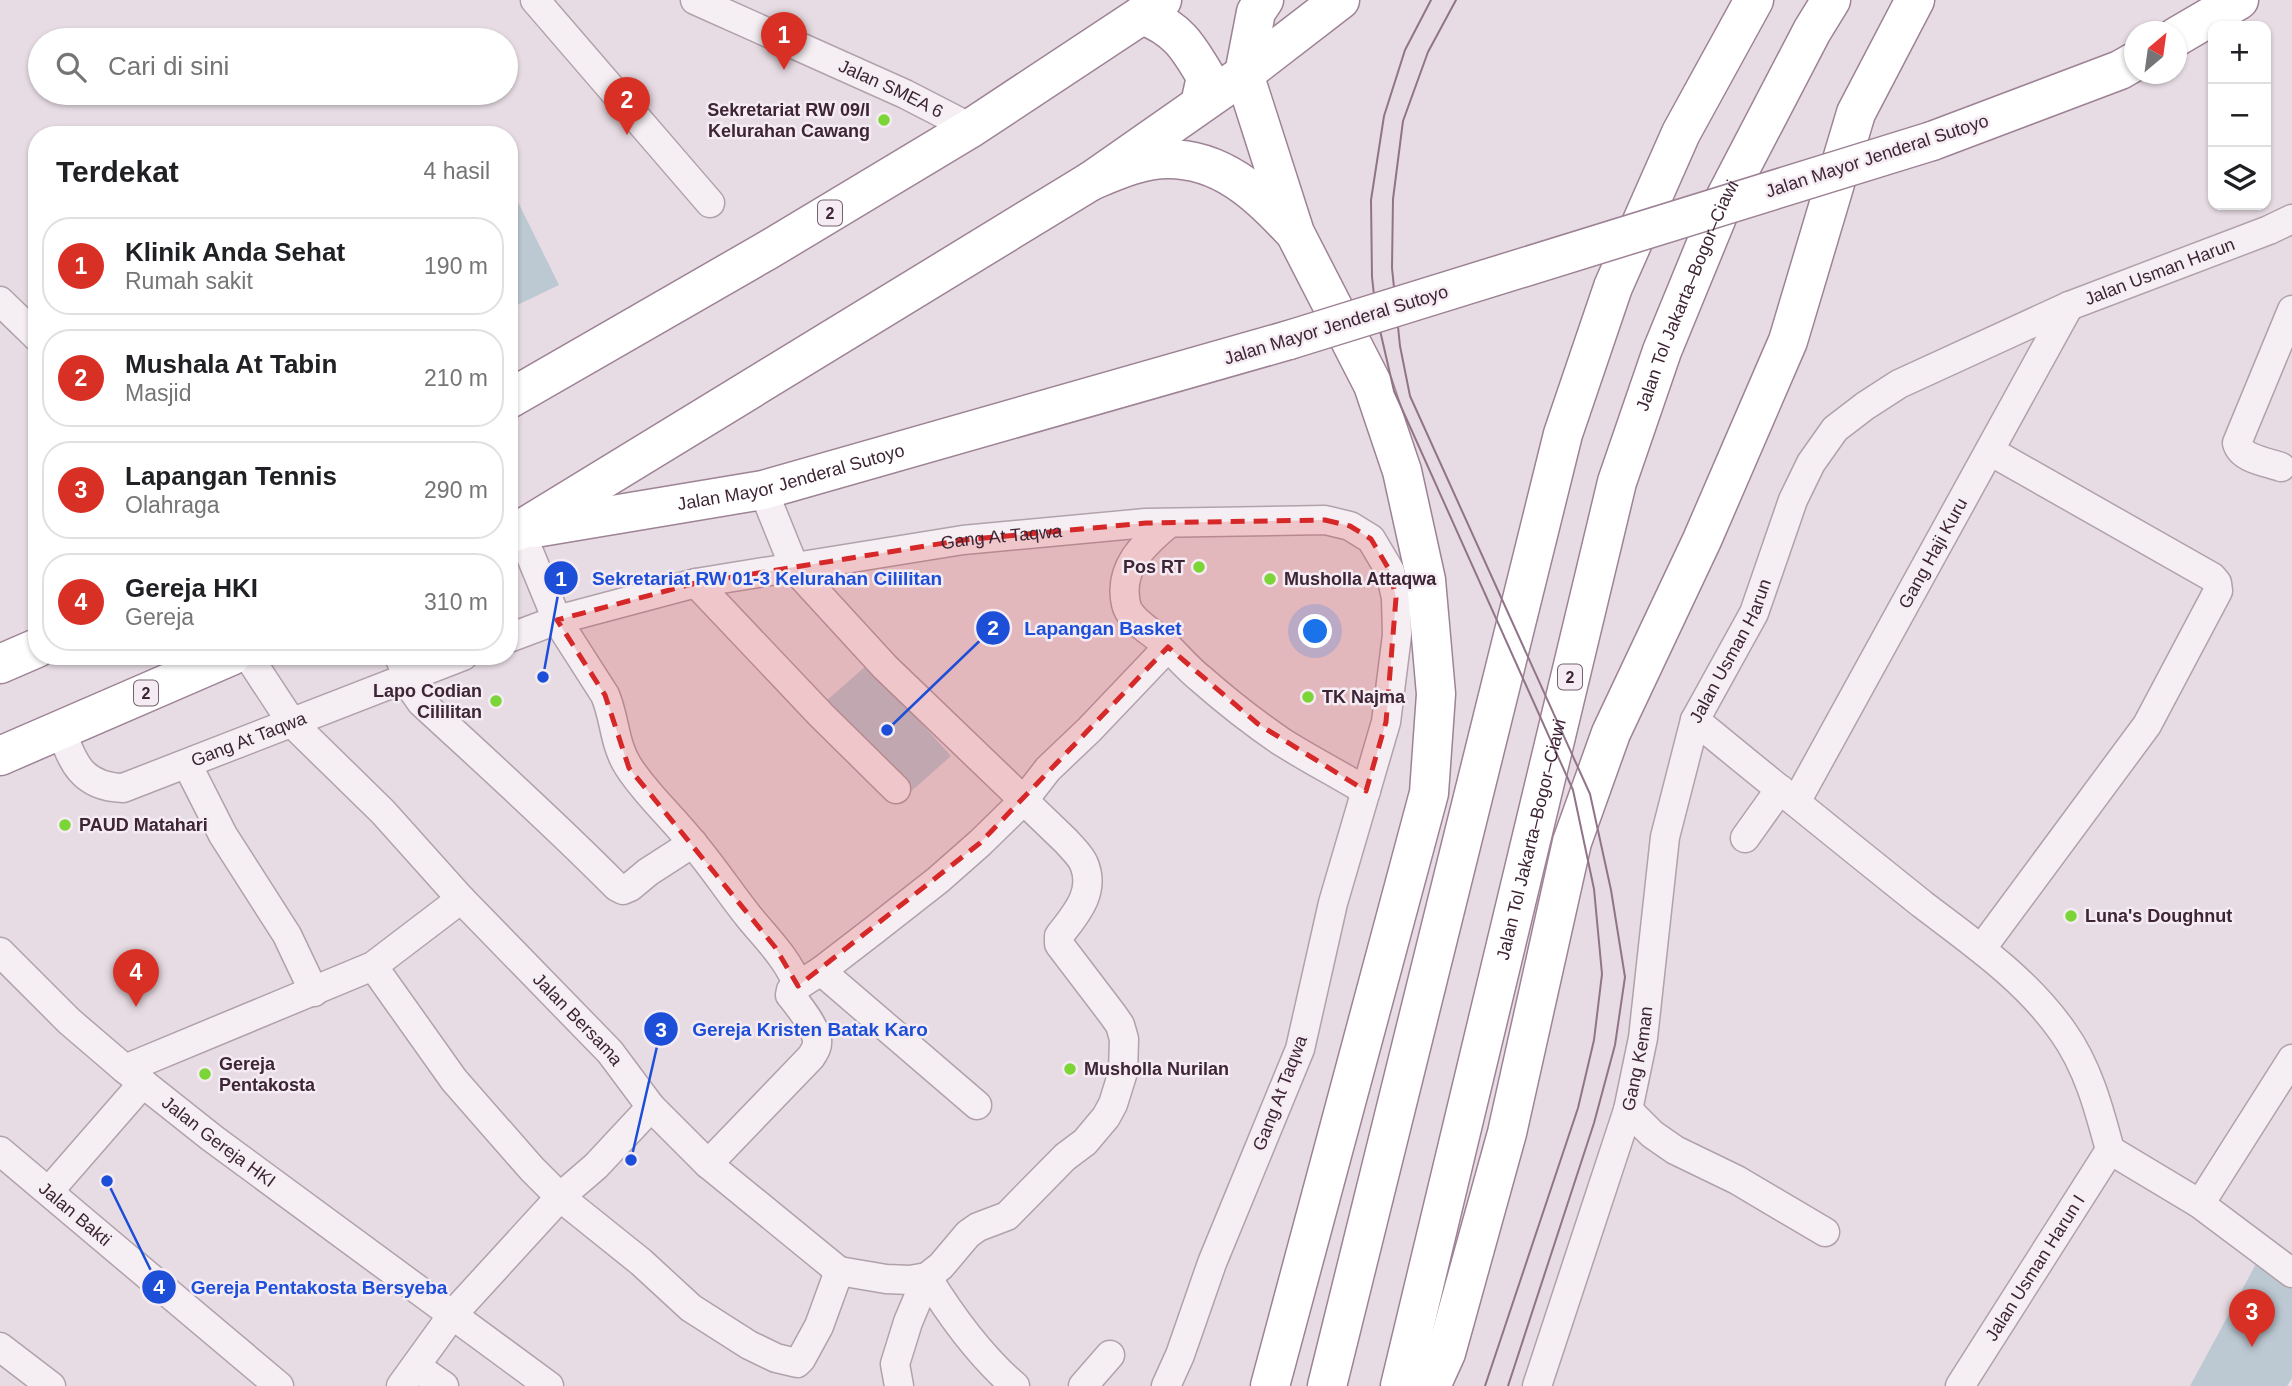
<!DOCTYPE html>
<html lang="id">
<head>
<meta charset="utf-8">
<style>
  :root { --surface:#fff; --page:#f2f2f2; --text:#202124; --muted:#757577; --line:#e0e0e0; --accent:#d93025 }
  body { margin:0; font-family:Arial,sans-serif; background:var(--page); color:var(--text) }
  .controls { position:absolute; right:21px; top:21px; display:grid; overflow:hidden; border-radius:14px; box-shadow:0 2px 5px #0004 }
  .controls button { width:63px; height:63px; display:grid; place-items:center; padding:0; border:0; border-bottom:2px solid var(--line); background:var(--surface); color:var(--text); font:35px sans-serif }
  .compass { position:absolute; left:2124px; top:21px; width:63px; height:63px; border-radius:50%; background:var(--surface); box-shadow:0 2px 5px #0004; rotate:29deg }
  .you { position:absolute; left:1316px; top:632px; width:24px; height:24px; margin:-18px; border:5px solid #fff; border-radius:50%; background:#1a73e8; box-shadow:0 0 0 10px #1a73e833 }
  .badge { display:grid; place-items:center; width:46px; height:46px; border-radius:50%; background:var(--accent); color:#fff; font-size:23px; font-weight:700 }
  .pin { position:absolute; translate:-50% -58px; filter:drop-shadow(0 2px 4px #0008) }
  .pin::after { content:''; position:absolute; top:37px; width:24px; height:21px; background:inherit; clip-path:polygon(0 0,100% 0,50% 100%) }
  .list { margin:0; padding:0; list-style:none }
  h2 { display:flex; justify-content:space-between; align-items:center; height:91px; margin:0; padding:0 28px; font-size:30px }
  h2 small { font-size:23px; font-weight:400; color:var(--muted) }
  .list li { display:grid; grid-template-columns:46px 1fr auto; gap:21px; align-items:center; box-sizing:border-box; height:98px; margin:0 14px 14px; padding:0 14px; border:2px solid var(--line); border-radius:28px }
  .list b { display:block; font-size:26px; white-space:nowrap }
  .list p { margin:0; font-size:23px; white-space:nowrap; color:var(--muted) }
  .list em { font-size:23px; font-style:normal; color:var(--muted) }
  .icon { flex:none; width:38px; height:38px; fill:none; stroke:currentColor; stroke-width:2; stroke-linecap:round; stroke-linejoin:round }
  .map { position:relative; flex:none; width:2292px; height:1386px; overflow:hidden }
  .search { position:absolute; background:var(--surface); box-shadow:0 2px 5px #0004; left:28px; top:28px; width:490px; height:77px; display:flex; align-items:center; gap:18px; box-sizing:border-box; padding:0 24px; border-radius:38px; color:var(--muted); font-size:26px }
  .panel { position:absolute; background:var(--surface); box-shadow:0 2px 5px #0004; left:28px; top:126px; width:490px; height:539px; border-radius:28px }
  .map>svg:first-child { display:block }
  .green { fill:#bcc8d2 }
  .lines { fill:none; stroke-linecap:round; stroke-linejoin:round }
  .minor-casing { stroke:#b1a1ab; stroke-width:31 }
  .trunk-casing { stroke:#9e8295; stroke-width:41 }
  .motorway-casing { stroke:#9e8295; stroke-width:41 }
  .minor { stroke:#f5eff3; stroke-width:28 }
  .trunk { stroke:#fff; stroke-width:38 }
  .motorway { stroke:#fff; stroke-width:38 }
  .tram { stroke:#917487; stroke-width:2 }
  .trunk-bridge-casing { stroke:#9e8295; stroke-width:41; stroke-linecap:butt }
  .trunk-bridge { stroke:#fff; stroke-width:38 }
  .marked { fill:#d62828; fill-opacity:0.2; stroke:#d62828; stroke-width:5; stroke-dasharray:14 9; stroke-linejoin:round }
  .poi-dot { fill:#7bd537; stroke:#f5ebf2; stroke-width:2.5 }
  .labels { text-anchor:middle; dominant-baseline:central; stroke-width:5; stroke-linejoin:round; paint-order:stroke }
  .shield { fill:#f5ebf2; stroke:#75606e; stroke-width:2 }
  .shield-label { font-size:16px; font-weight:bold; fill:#3e2535 }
  .street-label { font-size:18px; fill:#3e2535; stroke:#f5ebf2 }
  .poi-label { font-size:18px; font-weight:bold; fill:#3e2535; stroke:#f5ebf2; text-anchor:start }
  .leader { fill:none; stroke:#1d4ed8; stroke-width:2.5 }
  .callout-dot { fill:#1d4ed8; stroke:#f5ebf2; stroke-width:2.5 }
  .mark-label { font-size:21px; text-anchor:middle; font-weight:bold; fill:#fff }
  .callout-label { font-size:19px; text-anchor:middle; font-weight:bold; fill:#1d4ed8; stroke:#f5ebf2; stroke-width:5; stroke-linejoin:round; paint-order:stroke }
</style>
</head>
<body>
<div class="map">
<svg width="2292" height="1386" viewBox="0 0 2292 1386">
  <rect width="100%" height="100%" fill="#e7dce3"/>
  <g class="green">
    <polygon points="509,184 559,285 509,309"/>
    <polygon points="868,664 951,756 907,795 824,703"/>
    <polygon points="2256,1264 2292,1284 2292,1378 2287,1386 2190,1386"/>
  </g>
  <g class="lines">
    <defs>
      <g id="minor">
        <polyline points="535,0 710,203"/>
        <path id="s1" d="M695 0 905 94 971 128"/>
        <polyline points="0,301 37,337"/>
        <path d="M2281 467C2267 462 2241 459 2237 443L2292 310"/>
        <path d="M763 490 795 569 885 667 1066 841C1072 848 1081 856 1084 864 1096 893 1075 915 1059 936V944L1113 1015 1120 1025 1124 1039 1123 1072 1113 1104 1106 1117 1085 1142 1065 1157 1007 1216 978 1227 968 1234 941 1266 927 1277 908 1322 895 1364 899 1386"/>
        <path d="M1168 524C1143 545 1118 568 1126 604 1129 620 1151 631 1163 642 1176 654 1187 668 1201 679 1226 701 1254 723 1282 742 1309 759 1338 774 1366 791"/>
        <path d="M520 530 557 620 605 695C615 718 614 744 628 766 645 793 670 815 690 840 711 864 729 892 749 917 767 939 788 959 798 986"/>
        <polyline points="696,583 821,715 896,789"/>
        <path id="s2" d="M509 638 557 620 696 583 963 540 1146 523 1325 520 1350 526 1371 539 1390 571 1396 598 1397 635 1386 722 1333 903 1300 1049 1212 1263 1180 1355 1166 1386"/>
        <path id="s3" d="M248 656 292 723 383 812 461 899 610 1052 651 1107 708 1164 839 1271 886 1279 910 1280 927 1277"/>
        <path d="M399 656 412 689 421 702C487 763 554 823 617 887L623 890 630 887 648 872 693 843"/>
        <path d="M1695 720C1770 782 1846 843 1922 904 1973 943 2026 979 2063 1032 2088 1067 2099 1109 2110 1150L2200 1204 2292 1273"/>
        <path id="s4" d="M61 729C72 762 82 787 123 788L463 656"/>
        <polyline points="187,764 223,835 287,935 314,992"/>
        <path id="s5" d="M1796 802 2069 306"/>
        <polyline points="1745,838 1780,789"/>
        <polyline points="1982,948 2147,725 2218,591 2217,583 2212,577 1990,451"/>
        <path id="s6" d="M0 952 69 1021 125 1069 212 1138 549 1386"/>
        <polyline points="373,966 454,1080 532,1169 560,1197 641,1262 691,1308 749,1345 776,1358 797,1363 801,1359 819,1326 839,1271"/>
        <polyline points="821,971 977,1105"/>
        <polyline points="125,1069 373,966 461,899"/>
        <polyline points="1628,1110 1652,1134 1675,1150 1737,1180 1825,1232"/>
        <path id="s7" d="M0 1151 279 1386"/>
        <path d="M708 1164 811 1057C814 1052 818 1047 817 1040 815 1026 799 1006 790 995L791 990 821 971 873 931 938 880 980 843 1024 800 1048 769 1089 730 1168 647"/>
        <polyline points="49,1191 143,1083"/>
        <polyline points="2200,1204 2292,1059"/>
        <path d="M927 1277C951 1316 980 1356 1015 1386"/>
        <polyline points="0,1347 51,1386"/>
        <polyline points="417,1367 444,1386"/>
        <polyline points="401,1386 453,1314 560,1197 596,1166 651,1107"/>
        <polyline points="1083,1386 1110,1355"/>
        <path id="s8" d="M1537 1386 1628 1110 1643 1038 1665 837 1695 720 1754 613 1793 500 1811 463 1835 429 1865 406 1899 384 2069 306 2269 230 2292 219"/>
        <path id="s9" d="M1960 1386 2110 1150"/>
      </g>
      <g id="trunk">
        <path d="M1142 15C1177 28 1188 46 1206 77L1200 104"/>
        <polyline points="2176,37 2239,0"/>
        <polyline points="1244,74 1256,12 1264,0"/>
        <polyline points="1932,141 2120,70 2134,62"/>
        <polyline points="509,399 768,250 971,128 1142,15 1162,0"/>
        <path id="s10" d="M535 528 763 490 1289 340"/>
        <polyline points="509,534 520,530 1091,181 1244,74 1340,0"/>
        <polyline points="0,664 37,648"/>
        <polyline points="0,756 231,656"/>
      </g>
      <g id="motorway">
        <polyline points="1244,74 1295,233 1373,385 1402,471 1426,580 1436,694 1429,793 1270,1386"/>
        <path d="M1091 181C1115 171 1141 159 1168 159 1221 159 1258 193 1291 229"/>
        <polyline points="1327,1386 1563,434 1613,287 1681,133 1754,0"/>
        <path id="s11" d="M1400 1386 1617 482 1662 351 1724 200 1812 31 1831 0"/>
        <polyline points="1431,1386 1446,1353 1507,1133 1572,842 1611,733 1702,540 1788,341 1856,113 1915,0"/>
      </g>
    </defs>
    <use href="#minor" class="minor-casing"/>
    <use href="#trunk" class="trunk-casing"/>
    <use href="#motorway" class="motorway-casing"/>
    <use href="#minor" class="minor"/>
    <use href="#trunk" class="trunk"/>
    <use href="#motorway" class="motorway"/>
    <g class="tram">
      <polyline points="1431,0 1405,50 1384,116 1371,200 1372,277 1376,313 1394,391 1573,790 1594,889 1602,974 1594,1040 1578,1108 1485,1386"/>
      <polyline points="1456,0 1428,52 1403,121 1393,199 1392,268 1400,346 1410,396 1590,794 1611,890 1625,977 1615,1045 1594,1123 1508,1386"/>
    </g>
    <defs>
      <polyline id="trunk-bridge" points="1289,340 1932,141"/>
    </defs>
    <use href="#trunk-bridge" class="trunk-bridge-casing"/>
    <use href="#trunk-bridge" class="trunk-bridge"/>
  </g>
  <path class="marked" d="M1325 520 1350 526 1371 539 1390 571 1396 598 1386 722 1366 791 1258 724 1168 647 980 843 798 986 775 947 629 768 605 695 557 620 696 583 963 540 1146 523Z"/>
  <g class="poi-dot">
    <circle cx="884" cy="120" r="7"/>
    <circle cx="1199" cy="567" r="7"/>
    <circle cx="1270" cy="579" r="7"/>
    <circle cx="1308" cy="697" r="7"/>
    <circle cx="496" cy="701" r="7"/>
    <circle cx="65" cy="825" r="7"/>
    <circle cx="2071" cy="916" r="7"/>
    <circle cx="1070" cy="1069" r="7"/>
    <circle cx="205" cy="1074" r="7"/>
  </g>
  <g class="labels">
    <g class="shield">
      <rect x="818" y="200.5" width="24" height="25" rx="5"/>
      <rect x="1558" y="664.5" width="24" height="25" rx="5"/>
      <rect x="134" y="680.5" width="24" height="25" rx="5"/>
    </g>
    <g class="shield-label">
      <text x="830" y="213">2</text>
      <text x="1570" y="677">2</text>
      <text x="146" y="693">2</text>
    </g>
    <g class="street-label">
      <text stroke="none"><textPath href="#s1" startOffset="215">Jalan SMEA 6</textPath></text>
      <text transform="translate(1877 156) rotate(-18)">Jalan Mayor Jenderal Sutoyo</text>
      <text stroke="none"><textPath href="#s8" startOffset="1374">Jalan Usman Harun</textPath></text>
      <text stroke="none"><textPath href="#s11" startOffset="1129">Jalan Tol Jakarta–Bogor–Ciawi</textPath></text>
      <text transform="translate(1336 325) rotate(-17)">Jalan Mayor Jenderal Sutoyo</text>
      <text stroke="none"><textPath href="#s10" startOffset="261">Jalan Mayor Jenderal Sutoyo</textPath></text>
      <text stroke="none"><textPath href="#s2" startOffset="504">Gang At Taqwa</textPath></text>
      <text stroke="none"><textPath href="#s5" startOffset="284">Gang Haji Kuru</textPath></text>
      <text stroke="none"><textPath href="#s8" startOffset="765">Jalan Usman Harun</textPath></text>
      <text stroke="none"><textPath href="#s4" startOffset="228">Gang At Taqwa</textPath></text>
      <text stroke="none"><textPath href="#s11" startOffset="562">Jalan Tol Jakarta–Bogor–Ciawi</textPath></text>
      <text stroke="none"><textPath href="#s3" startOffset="492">Jalan Bersama</textPath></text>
      <text stroke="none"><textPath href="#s8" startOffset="343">Gang Keman</textPath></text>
      <text transform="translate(1280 1093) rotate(-69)">Gang At Taqwa</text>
      <text stroke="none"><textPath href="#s6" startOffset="290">Jalan Gereja HKI</textPath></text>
      <text stroke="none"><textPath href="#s7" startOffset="98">Jalan Bakti</textPath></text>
      <text stroke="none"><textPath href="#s9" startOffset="140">Jalan Usman Harun I</textPath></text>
    </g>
    <g class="poi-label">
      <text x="870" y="110" text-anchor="end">Sekretariat RW 09/I<tspan x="870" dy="21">Kelurahan Cawang</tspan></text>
      <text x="1185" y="567" text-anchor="end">Pos RT</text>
      <text x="1284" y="579">Musholla Attaqwa</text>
      <text x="482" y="691" text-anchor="end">Lapo Codian<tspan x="482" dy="21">Cililitan</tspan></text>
      <text x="1322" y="697">TK Najma</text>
      <text x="79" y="825">PAUD Matahari</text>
      <text x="2085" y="916">Luna's Doughnut</text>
      <text x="219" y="1064">Gereja<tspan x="219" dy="21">Pentakosta</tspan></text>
      <text x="1084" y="1069">Musholla Nurilan</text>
    </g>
  </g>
  <path class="leader" d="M543 677L561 578M887 730L993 628M631 1160L661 1029M107 1181L159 1287"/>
  <g class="callout-dot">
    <circle cx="543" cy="677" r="7"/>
    <circle cx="887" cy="730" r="7"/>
    <circle cx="631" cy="1160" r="7"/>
    <circle cx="107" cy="1181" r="7"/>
    <circle cx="561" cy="578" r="18"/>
    <circle cx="993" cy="628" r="18"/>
    <circle cx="661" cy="1029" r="18"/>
    <circle cx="159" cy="1287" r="18"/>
  </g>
  <g class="mark-label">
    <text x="561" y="586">1</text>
    <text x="993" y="635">2</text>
    <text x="661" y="1037">3</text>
    <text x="159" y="1294">4</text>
  </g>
  <g class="callout-label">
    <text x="767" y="585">Sekretariat RW 01-3 Kelurahan Cililitan</text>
    <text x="1103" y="635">Lapangan Basket</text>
    <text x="810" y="1036">Gereja Kristen Batak Karo</text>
    <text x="319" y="1294">Gereja Pentakosta Bersyeba</text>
  </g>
</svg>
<div class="controls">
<button>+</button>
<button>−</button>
<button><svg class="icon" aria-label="layers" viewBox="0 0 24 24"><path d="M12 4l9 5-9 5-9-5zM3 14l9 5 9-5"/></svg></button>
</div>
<svg class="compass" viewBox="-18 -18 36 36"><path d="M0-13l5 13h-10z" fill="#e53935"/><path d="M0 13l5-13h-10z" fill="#757577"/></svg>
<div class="you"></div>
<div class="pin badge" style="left:784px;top:70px">1</div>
<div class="pin badge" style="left:627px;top:135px">2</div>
<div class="pin badge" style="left:2252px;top:1347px">3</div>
<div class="pin badge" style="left:136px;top:1007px">4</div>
<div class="search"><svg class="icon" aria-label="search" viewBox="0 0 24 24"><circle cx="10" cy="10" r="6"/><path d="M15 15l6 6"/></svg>Cari di sini</div>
<section class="panel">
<h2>Terdekat<small>4 hasil</small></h2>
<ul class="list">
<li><span class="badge">1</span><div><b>Klinik Anda Sehat</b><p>Rumah sakit</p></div><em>190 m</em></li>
<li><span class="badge">2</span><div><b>Mushala At Tabin</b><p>Masjid</p></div><em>210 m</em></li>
<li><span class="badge">3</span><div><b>Lapangan Tennis</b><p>Olahraga</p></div><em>290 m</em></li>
<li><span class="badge">4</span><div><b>Gereja HKI</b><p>Gereja</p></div><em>310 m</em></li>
</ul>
</section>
</div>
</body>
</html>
